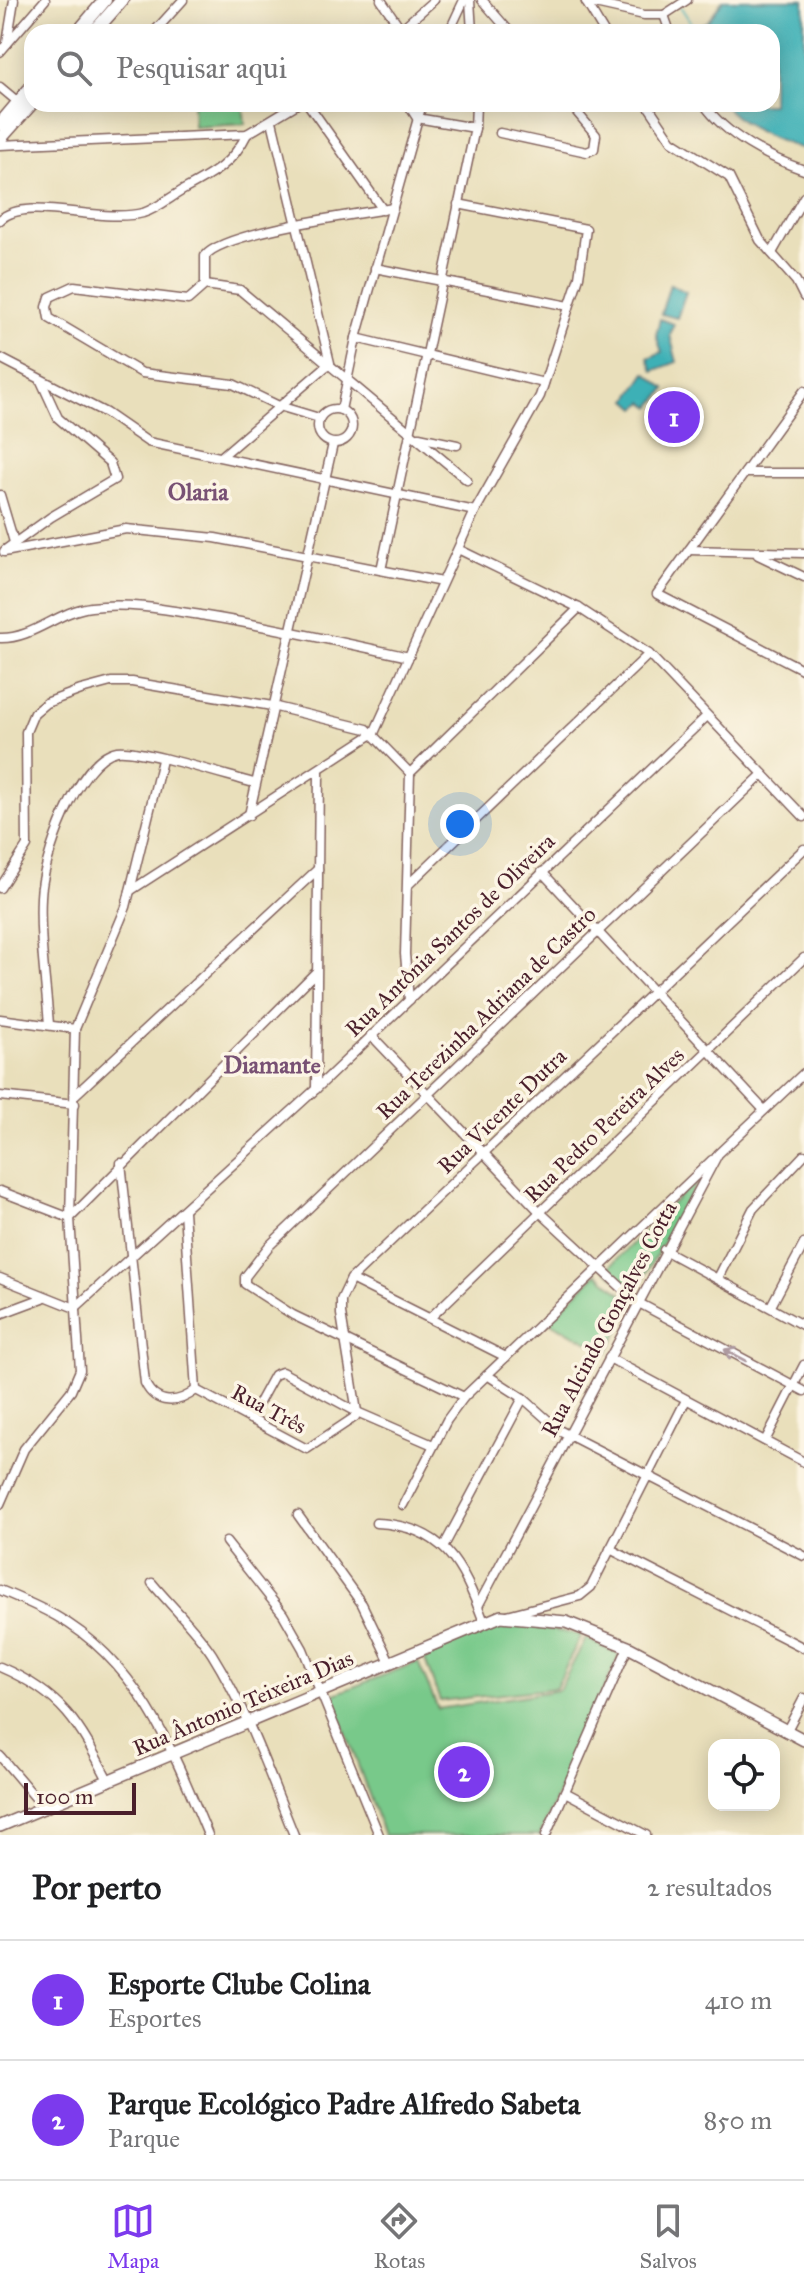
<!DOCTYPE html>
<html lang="pt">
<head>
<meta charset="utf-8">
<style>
  :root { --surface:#fff; --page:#f2f2f2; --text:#202124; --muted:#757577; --line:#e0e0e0; --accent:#7c3aed }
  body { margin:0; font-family:"IM FELL Great Primer",serif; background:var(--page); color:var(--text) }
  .controls { position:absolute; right:24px; bottom:24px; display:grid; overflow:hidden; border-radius:16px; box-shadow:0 4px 20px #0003 }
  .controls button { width:72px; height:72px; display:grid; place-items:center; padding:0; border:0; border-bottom:2px solid var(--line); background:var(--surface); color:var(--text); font:40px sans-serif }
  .scale { position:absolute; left:24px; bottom:20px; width:112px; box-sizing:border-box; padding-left:8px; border:4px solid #4a1f2b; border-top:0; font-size:22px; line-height:28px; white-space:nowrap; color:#4a1f2b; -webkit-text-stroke:6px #fcf5e5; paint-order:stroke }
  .you { position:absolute; left:460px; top:824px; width:28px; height:28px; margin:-20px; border:6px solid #fff; border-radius:50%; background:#1a73e8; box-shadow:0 0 0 12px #1a73e833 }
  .badge { display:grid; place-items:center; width:52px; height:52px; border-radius:50%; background:var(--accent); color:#fff; font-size:26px; font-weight:700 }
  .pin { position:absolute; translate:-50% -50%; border:4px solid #fff; box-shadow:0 2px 8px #0006 }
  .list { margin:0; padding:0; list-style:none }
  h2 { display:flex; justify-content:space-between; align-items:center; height:104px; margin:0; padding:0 32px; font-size:34px }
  h2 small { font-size:26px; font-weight:400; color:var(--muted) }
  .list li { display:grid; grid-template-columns:52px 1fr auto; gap:24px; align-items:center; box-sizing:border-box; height:120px; padding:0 32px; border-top:2px solid var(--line) }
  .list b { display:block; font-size:30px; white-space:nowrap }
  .list p { margin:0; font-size:26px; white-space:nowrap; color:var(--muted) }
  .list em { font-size:26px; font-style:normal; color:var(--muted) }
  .icon { flex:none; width:44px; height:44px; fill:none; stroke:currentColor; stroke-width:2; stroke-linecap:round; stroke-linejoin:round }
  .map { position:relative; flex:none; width:804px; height:1835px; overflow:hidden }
  .search { position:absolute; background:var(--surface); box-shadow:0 4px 20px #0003; left:24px; right:24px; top:24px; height:88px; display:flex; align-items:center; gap:20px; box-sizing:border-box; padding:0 28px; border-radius:24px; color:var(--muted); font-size:30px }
  .sheet { height:344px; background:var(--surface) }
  nav { display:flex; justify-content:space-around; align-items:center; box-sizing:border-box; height:112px; border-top:2px solid var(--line); background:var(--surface); font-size:22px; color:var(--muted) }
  nav a { display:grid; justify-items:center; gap:4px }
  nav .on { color:var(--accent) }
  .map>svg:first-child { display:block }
  .green { fill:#78c98a; stroke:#61745a; stroke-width:2 }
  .water { fill:#3eb0b6; stroke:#446870; stroke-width:2 }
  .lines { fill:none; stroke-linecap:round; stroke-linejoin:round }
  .stream { stroke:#3eb0b6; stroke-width:2 }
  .street-casing { stroke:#82625d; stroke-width:11 }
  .secondary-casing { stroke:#82625d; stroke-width:14 }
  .primary-casing { stroke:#82625d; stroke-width:15 }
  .street { stroke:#fff; stroke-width:8 }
  .secondary { stroke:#fff; stroke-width:11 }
  .primary { stroke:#fff; stroke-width:12 }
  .oneway { stroke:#ae9aa0 }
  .labels { text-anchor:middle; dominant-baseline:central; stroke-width:7; stroke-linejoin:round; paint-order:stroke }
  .street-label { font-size:22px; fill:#4a1f2b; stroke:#fcf5e5 }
  .neighbourhood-label { font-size:24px; font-weight:bold; fill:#785174; stroke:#fcf5e5 }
</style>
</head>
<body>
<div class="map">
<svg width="804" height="1835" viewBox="0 0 804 1835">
  <rect width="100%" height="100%" fill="#fcf5e5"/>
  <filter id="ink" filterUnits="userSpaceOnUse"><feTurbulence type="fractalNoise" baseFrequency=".0125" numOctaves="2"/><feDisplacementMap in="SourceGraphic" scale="16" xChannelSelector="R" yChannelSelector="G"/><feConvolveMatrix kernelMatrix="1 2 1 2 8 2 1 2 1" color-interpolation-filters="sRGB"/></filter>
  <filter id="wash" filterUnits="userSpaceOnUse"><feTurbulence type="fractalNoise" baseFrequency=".006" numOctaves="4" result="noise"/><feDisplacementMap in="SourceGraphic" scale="32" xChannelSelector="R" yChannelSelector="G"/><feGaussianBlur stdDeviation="1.8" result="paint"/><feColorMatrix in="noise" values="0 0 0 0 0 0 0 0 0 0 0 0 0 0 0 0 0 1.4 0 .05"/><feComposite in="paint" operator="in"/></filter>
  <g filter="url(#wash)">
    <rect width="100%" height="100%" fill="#e9dfbb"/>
    <g class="green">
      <polygon points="193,104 243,104 245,124 194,127"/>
      <polygon points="702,1174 635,1293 606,1270"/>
      <polygon points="597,1273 633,1303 608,1352 548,1321"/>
      <polygon points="501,1621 581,1635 556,1688 440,1701 424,1657"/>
      <polygon points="586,1638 619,1655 540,1835 384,1835 332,1695 418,1662 438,1709 559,1690"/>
    </g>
    <g class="water">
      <path d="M723 0H804V149C777 142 740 126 723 104H772V32H687L708 21Z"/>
      <polygon points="670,284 686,292 677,318 661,314"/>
      <polygon points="660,319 674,324 670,335 677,362 653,371 648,358 662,352 656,335"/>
      <polygon points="646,373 666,389 651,407 644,402 637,408 628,400"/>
    </g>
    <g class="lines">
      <polyline class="stream" points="680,6 697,32"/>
    </g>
  </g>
  <g filter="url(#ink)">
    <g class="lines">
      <defs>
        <g id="street">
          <polyline points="381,0 401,29"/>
          <polyline points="470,0 472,32"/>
          <polyline points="482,0 510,32"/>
          <polyline points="586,2 644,15 664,15 687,0"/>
          <polyline points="586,2 604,32"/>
          <polyline points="664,15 670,32"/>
          <polyline points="154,32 183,0"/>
          <polyline points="398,32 434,0"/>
          <polyline points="449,32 464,0"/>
          <polyline points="7,43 14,0"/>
          <polyline points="0,52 45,0"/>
          <polyline points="0,87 18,102"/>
          <polyline points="308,104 383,210"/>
          <polyline points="408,104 417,118 475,128"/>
          <polyline points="647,104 672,141 729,177 760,240 796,281 804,297"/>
          <path d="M704 104C725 135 769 158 804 170"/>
          <polyline points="500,133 587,152 594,149 596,135 570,104"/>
          <polyline points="0,145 247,134 297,104"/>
          <path d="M0 220C26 195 100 224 143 213 157 209 172 196 185 189 213 174 233 163 247 134"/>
          <polyline points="772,253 804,197"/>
          <polyline points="375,268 569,306"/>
          <path d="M205 285V256C222 232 358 214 393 208"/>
          <polyline points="356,338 544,383"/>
          <polyline points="0,358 106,413 148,442 475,511"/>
          <polyline points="804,391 657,594 804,670"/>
          <circle cx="335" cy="426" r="17"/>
          <polyline points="341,410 356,338 422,104"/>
          <polyline points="319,418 279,406 233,384 142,373 49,318 47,307 50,297 74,286 188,300 205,285 240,290 467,480"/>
          <polyline points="419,437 457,445"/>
          <polyline points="222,456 330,363 272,121"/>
          <polyline points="745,473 804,473"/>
          <polyline points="0,495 14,542"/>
          <polyline points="5,550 51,517 115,479 110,463 58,418 41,381"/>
          <polyline points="460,550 579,608 649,654 804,817"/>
          <polyline points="689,550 804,553"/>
          <polyline points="4,552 126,529 215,538 442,582"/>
          <polyline points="758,555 804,577"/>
          <polyline points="381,570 475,128 476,104"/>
          <path d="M0 638C33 639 58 611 91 607 129 602 169 610 206 616 274 627 341 642 409 657"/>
          <polyline points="410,773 579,608"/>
          <polyline points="249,815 333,444"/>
          <polyline points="542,872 764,1110"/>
          <polyline points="409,884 649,654"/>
          <polyline points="0,888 27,846 26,732 34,713 46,703 81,690 111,682 132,682 272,706 367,729 410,773 405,954 409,1000"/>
          <polyline points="130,891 374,733 475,511 540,396 579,277 586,229 458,204"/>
          <polyline points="0,1019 75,1029"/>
          <path d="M49 1025C46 983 39 939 41 897 42 861 78 758 117 751 139 748 227 776 254 783"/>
          <polyline points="371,1035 541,1213 637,1302 804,1391"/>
          <polyline points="316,1089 319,772"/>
          <polyline points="75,1095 318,869"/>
          <polyline points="0,1096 75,1104"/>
          <path d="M121 1163 145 1383C156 1406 178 1404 196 1390"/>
          <polyline points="0,1191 70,1218 315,973"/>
          <polyline points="184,1211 196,1390"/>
          <polyline points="664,1250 804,1326"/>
          <polyline points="0,1278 75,1308"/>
          <polyline points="718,1278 753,1209 804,1155"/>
          <polyline points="351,1279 506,1357"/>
          <polyline points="771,1306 804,1244"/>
          <polyline points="75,1308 316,1089 707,716"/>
          <polyline points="0,1314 43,1298"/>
          <polyline points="430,1318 804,958"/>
          <polyline points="609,1358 804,1462"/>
          <polyline points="487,1375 523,1398 559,1430 804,1556"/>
          <polyline points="196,1390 307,1449 355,1417 357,1412 341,1314 341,1300 351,1279 804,849"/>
          <polyline points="464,1397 293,1315 245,1284 245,1277 269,1246 763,774"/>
          <polyline points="250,1419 274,1375 282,1372 357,1412 433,1445"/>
          <polyline points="765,1441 804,1365"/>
          <polyline points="0,1504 24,1449 71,1391 80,1370 70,1218 75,1029 126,907 162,760"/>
          <polyline points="403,1505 447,1420 464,1397 712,1160"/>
          <polyline points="298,1515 362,1604 390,1662"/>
          <path d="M376 1523C444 1526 462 1564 484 1622"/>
          <polyline points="226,1542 283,1614 303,1649 379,1835"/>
          <polyline points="444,1546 523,1398"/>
          <polyline points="610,1549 804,1648"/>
          <path d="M152 1583C171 1606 196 1629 212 1654 247 1710 269 1774 294 1835"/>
          <path d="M0 1590C19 1598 38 1606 56 1616 139 1662 174 1753 208 1835"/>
          <polyline points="478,1606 718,1154 804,1073"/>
          <polyline points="507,1615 580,1596 591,1587 686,1400"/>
          <path d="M0 1667C63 1694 79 1724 109 1782"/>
          <polyline points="786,1732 804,1698"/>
          <polyline points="0,1756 45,1809"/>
          <polyline points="565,1792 646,1835"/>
          <polyline points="546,1835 628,1647"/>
        </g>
        <polyline id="secondary" points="0,1826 501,1616 566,1622 628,1647 804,1740"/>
        <g id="primary">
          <polyline points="78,32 105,0"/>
          <polyline points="94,32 122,0"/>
          <polyline points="0,124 32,86"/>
          <polyline points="0,139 32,103"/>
        </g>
      </defs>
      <use href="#street" class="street-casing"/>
      <use href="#secondary" class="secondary-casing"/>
      <use href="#primary" class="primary-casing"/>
      <use href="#street" class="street"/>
      <use href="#secondary" class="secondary"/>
      <use href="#primary" class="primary"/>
    </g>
    <defs><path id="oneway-shaft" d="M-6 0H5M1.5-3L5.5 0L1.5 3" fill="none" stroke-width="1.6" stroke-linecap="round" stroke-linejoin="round" transform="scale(2)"/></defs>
    <use class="oneway" href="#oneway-shaft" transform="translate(735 1355) rotate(-152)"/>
  </g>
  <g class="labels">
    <g class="street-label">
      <text transform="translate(450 935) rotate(-44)">Rua Antônia Santos de Oliveira</text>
      <text transform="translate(486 1013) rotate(-44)">Rua Terezinha Adriana de Castro</text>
      <text transform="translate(502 1111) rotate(-44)">Rua Vicente Dutra</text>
      <text transform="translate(604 1125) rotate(-44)">Rua Pedro Pereira Alves</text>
      <text transform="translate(609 1319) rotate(-62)">Rua Alcindo Gonçalves Cotta</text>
      <text transform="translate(269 1409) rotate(28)">Rua Três</text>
      <text transform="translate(243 1703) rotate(-23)">Rua Ântonio Teixeira Dias</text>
    </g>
    <g class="neighbourhood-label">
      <text x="198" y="492">Olaria</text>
      <text x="272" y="1065">Diamante</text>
    </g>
  </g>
</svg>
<div class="controls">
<button><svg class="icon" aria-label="locate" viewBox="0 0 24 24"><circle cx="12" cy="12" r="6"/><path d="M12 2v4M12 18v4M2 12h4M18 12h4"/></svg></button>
</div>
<div class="scale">100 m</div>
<div class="you"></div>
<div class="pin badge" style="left:674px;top:417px">1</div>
<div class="pin badge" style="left:464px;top:1772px">2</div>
<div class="search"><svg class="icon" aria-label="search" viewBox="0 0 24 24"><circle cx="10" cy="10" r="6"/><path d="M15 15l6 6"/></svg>Pesquisar aqui</div>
</div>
<section class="sheet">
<h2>Por perto<small>2 resultados</small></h2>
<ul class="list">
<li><span class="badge">1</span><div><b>Esporte Clube Colina</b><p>Esportes</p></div><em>410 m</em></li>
<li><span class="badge">2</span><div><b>Parque Ecológico Padre Alfredo Sabeta</b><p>Parque</p></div><em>850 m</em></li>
</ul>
</section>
<nav>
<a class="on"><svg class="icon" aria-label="map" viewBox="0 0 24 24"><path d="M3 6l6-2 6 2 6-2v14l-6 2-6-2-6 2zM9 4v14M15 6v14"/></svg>Mapa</a>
<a><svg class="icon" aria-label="directions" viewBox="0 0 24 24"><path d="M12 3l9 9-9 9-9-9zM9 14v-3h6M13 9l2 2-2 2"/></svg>Rotas</a>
<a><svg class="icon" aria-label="saved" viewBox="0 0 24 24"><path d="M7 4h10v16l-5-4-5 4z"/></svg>Salvos</a>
</nav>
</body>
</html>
